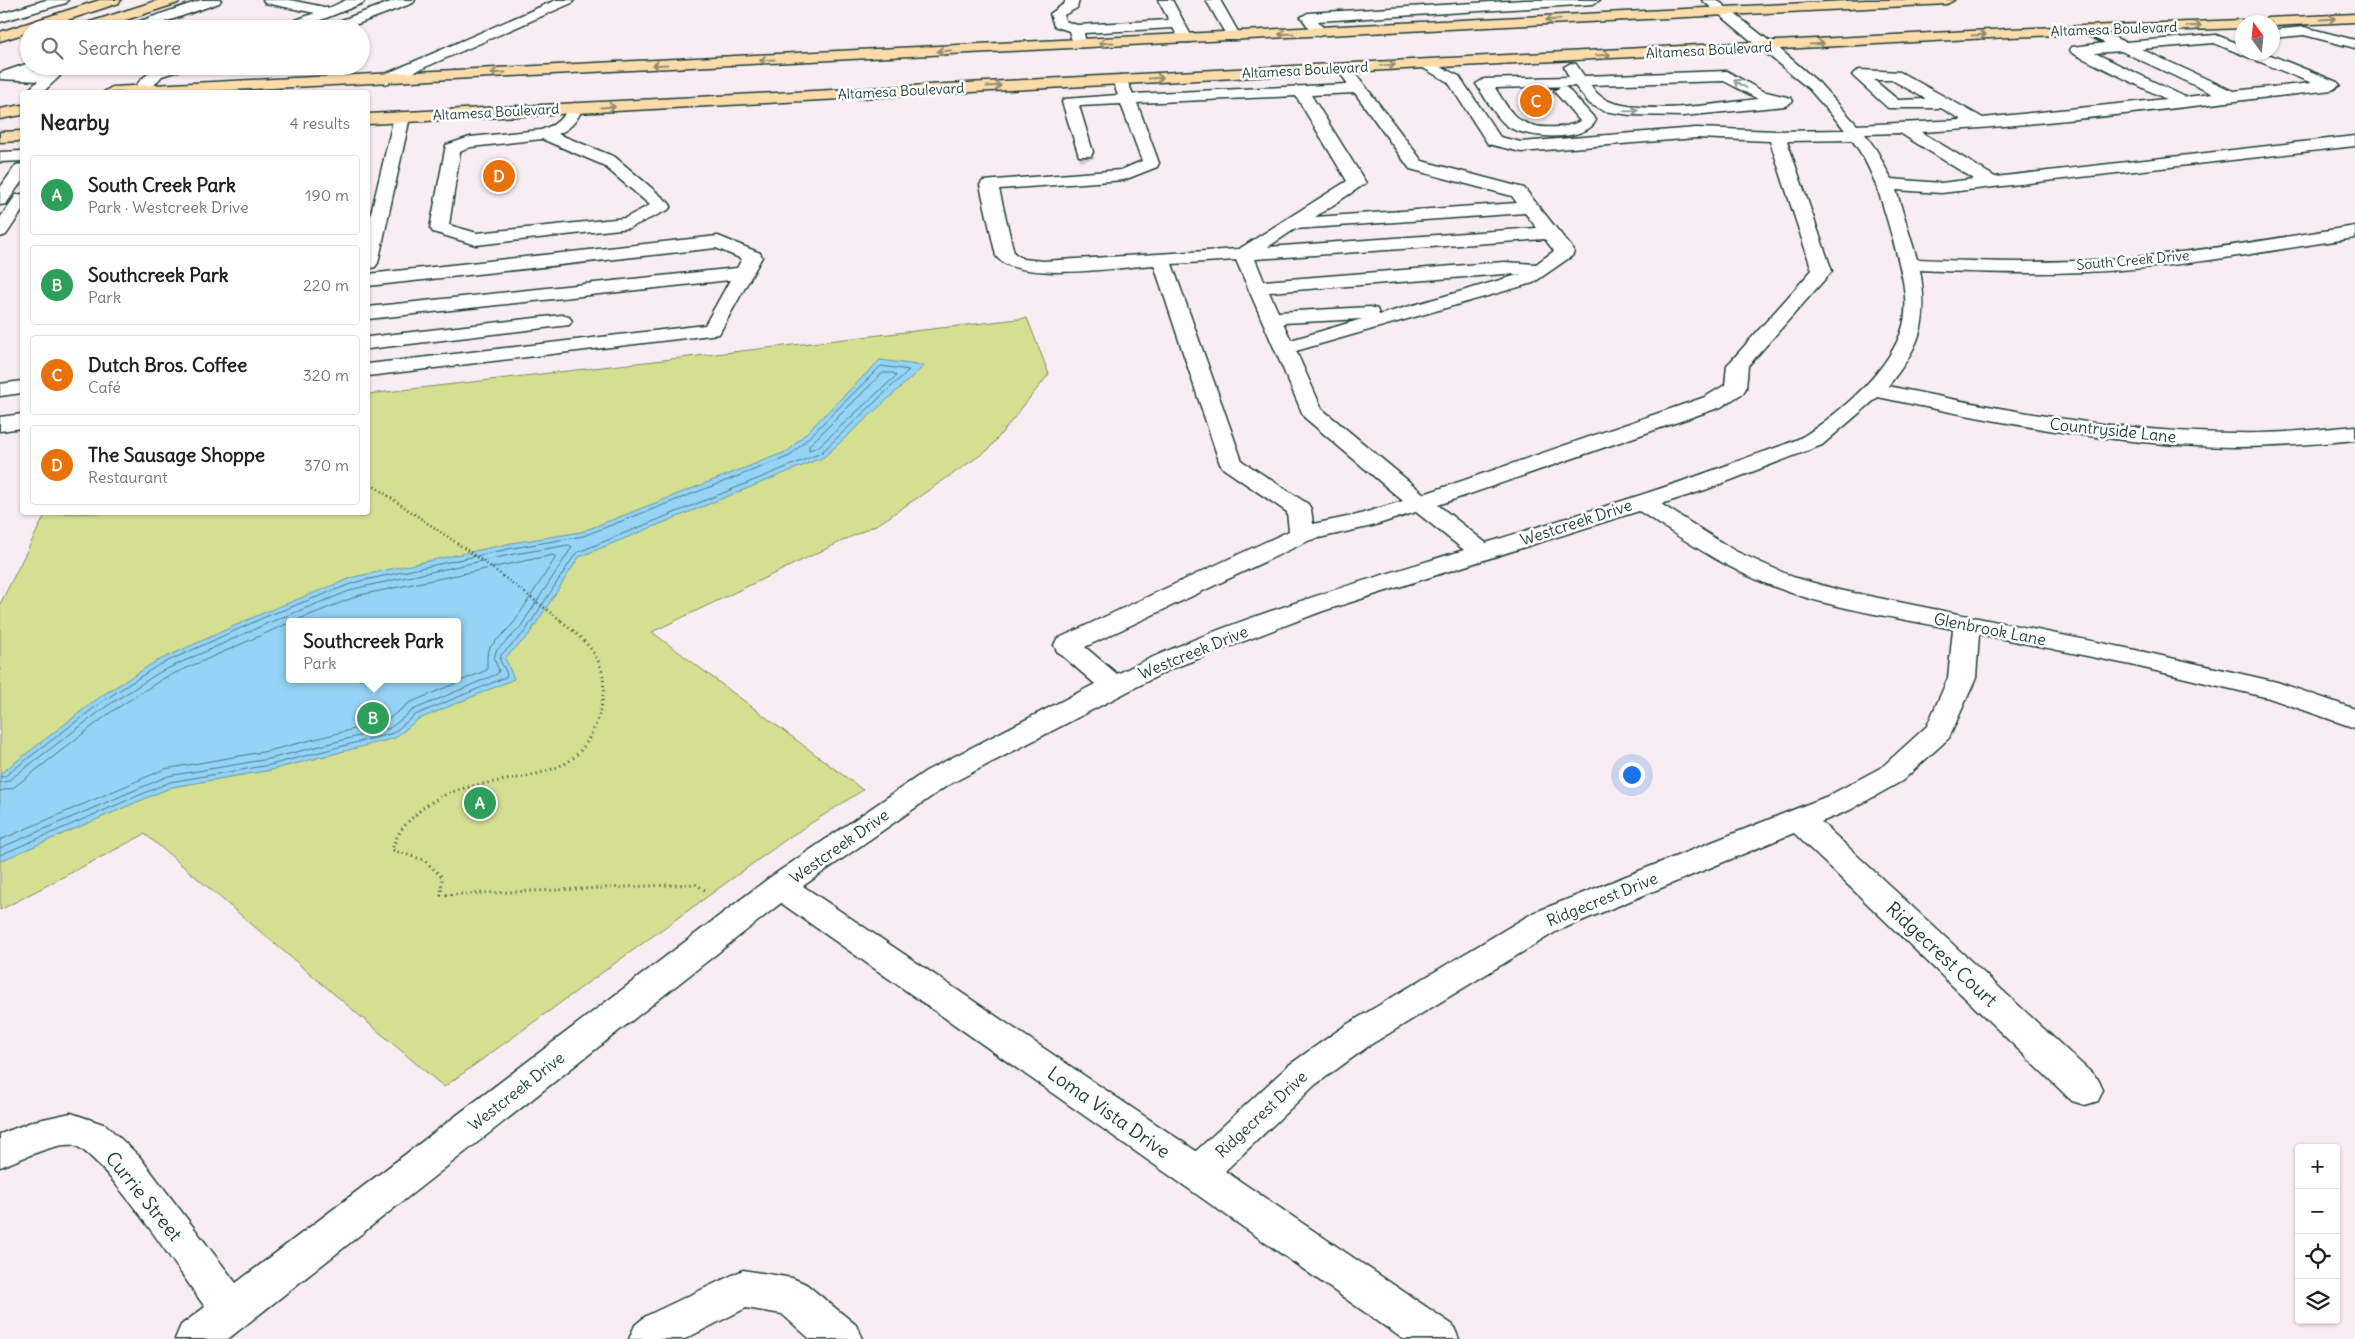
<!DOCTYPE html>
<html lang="en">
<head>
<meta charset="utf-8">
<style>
  :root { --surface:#fff; --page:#f2f2f2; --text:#202124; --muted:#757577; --line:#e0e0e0; --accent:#d93025 }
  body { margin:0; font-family:Delius,sans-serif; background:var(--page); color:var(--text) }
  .controls { position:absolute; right:15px; bottom:15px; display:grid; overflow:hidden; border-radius:5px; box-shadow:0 1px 4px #0004 }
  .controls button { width:45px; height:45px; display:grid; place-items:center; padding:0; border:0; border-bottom:1px solid var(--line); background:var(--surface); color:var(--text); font:25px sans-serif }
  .compass { position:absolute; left:2235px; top:15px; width:45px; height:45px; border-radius:50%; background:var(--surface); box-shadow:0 1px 4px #0004; rotate:345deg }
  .you { position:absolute; left:1631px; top:774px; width:18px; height:18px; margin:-12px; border:4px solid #fff; border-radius:50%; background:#1a73e8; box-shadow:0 0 0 8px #1a73e833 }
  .badge { display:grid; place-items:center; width:32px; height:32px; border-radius:50%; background:var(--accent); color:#fff; font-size:16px; font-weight:700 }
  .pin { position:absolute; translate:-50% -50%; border:2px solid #fff; box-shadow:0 1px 5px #0006 }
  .popup { position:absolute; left:286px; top:618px; width:175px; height:65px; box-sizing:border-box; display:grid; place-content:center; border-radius:5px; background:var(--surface); filter:drop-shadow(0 1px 4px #0005); font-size:16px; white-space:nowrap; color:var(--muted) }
  .popup b { font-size:19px; color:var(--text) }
  .popup::after { content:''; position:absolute; left:50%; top:100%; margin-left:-10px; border:10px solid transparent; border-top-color:var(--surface) }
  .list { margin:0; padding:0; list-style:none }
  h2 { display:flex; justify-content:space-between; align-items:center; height:65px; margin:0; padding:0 20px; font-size:21px }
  h2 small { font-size:16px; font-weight:400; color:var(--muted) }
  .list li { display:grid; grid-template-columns:32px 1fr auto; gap:15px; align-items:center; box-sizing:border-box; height:80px; margin:0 10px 10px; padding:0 10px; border:1px solid var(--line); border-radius:5px }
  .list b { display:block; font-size:19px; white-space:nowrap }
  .list p { margin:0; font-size:16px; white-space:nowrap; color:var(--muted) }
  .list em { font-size:16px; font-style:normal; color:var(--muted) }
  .icon { flex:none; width:28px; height:28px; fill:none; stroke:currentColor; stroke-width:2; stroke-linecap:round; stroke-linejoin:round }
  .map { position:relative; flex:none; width:2355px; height:1339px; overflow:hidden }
  .search { position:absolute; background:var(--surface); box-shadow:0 1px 4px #0004; left:20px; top:20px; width:350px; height:55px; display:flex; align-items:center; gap:12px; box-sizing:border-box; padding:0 18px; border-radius:28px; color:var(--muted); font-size:19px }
  .panel { position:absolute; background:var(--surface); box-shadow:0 1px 4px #0004; left:20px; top:90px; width:350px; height:425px; border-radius:5px }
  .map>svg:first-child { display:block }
  .green { fill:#d4df92; stroke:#7a8e63; fill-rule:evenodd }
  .water { fill:#95d4f6; stroke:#6698a8; fill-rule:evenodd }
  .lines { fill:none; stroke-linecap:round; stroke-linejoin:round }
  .shore { stroke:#4e7982; stroke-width:1 }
  .minor-tunnel { stroke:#cdcacc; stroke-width:15; stroke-dasharray:15 8; stroke-linecap:butt }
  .minor-casing { stroke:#1f3d34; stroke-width:3 }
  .major-casing { stroke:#1f3d34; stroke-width:3 }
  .path-far1 { stroke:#1f3d34; stroke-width:2.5; stroke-dasharray:1 3; stroke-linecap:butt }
  .path { stroke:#1f3d34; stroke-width:3; stroke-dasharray:1 4; stroke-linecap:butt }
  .minor { fill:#fff; fill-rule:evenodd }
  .major { fill:#fddcac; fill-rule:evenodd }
  .oneway { stroke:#8e8c70 }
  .oneway2 { stroke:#8f9e9a }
  .labels { text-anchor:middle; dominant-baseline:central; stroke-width:5; stroke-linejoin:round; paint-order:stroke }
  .far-street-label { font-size:14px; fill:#1f3d34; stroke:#fff }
  .street-label { font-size:16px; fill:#1f3d34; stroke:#fff }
  .near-street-label { font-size:19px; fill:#1f3d34; stroke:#fff }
</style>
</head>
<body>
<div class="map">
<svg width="2355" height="1339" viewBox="0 0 2355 1339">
  <rect width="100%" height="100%" fill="#f8edf2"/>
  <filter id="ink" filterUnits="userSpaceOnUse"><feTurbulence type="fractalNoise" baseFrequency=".02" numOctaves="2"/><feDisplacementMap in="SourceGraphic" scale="10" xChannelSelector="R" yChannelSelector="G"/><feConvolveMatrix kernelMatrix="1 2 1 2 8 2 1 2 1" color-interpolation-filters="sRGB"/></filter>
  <g filter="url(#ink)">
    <path class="green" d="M1027 318 1049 374 988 450 880 523 652 632 863 790 791 836 444 1087 145 834 0 910V604L46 513 368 512V394ZM289 622H457V679H289Z"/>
    <path class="water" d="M880 360 924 366 824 457 579 557 528 636 505 658 514 679 417 720 395 738 271 770 172 787 0 861V774L100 697 155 662 263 613 354 577 512 543 581 532 788 451ZM289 622H457V679H289Z"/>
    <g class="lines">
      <g class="shore">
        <polygon points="883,373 894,373 896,376 818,447 809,450 809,446"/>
        <polyline points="0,777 5,776 103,701 157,666 265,617 356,582 513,548 583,536 790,456 881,366 909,370 821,453 576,553 524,633 501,655 500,660 507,674 506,677 415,715 393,733 270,765 170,782 0,855"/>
        <polyline points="0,783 8,781 107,706 160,672 268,623 357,588 514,554 569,545 572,547 519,629 496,651 494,659 499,671 497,674 413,710 390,728 269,759 168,776 0,848"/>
        <polyline points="0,791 13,788 111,712 164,678 289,623"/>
        <polyline points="0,840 165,769 268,751 386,721 409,703 487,670 487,656 490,647 513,624 556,557 553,555 360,595 292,622"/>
      </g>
      <polyline class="minor-tunnel" points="1085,152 1087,160"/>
      <defs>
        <g id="minor">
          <polygon points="46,0 68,0 66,3 0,22 0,14"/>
          <polygon points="201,0 221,0 219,3 145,29 124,29 126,26"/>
          <polygon points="263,0 290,0 329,8 346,0 365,0 363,3 299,29 278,29 280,26 315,13 265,3"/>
          <polygon points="396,0 415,0 413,3 344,29 329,27 331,24"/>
          <polygon points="556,0 574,0 572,3 391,82 386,84 378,79 381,76"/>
          <polygon points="1065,0 1079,0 1077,8 1064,15 1065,21 1077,25 1169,20 1158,0 1172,0 1193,39 1191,42 1181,42 1173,28 1084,33 1086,44 1084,47 1074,47 1069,31 1054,26 1050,14 1065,3"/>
          <polygon points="1206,0 1220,0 1241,37 1239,40 1229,40"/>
          <polygon points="1525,0 1600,0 1593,4 1318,21 1326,32 1319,36 1314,35 1301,17 1308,13"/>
          <path d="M1702 0H1717L1782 51 1819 83 1857 125 1962 120 1941 108H1888L1855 78 1852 75 1855 72 1860 70 1900 72 1983 118 2166 99 2072 53 2070 50 2072 47 2105 43 2082 33 2080 30 2087 26 2125 42 2216 35 2242 45V52H2263L2337 82 2340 85 2332 90C2195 105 2059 124 1921 132L1995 177 2355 136V146L1941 193 1896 190 1917 259C1985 262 2054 264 2122 258 2200 252 2277 238 2355 226V238C2277 249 2200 264 2121 270 2054 275 1987 273 1920 270 1929 323 1921 345 1888 386 2002 410 2117 432 2234 433 2274 434 2315 430 2355 426V440C2315 444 2275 447 2234 447 2114 446 1995 422 1878 397L1822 445 1705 490 1661 504 1735 551 1793 577 1839 590 2131 649 2277 682 2355 709V728L2269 698 2131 665 1979 634 1976 678 1949 738 1902 781 1850 810 1821 822 2098 1079 2103 1090 2098 1101 2085 1105 2072 1101 1794 833 1557 931 1370 1045 1315 1085 1225 1171 1453 1325 1459 1339H1403L781 903 228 1339H175L181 1325 205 1307C184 1278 101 1151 73 1145 56 1142 17 1161 0 1167V1134L34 1121 71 1113 106 1125 139 1156 236 1283 769 878 926 771 1095 684 1057 651 1054 645 1057 639 1289 531 1287 512 1224 469 1220 464 1154 265C1121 267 1015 284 996 256L980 185 983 181 1121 170 1142 161 1121 104 1079 106 1093 152 1091 156H1079L1062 102 1064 99 1118 95 1112 80 1120 75 1125 77 1133 94 1348 84 1340 73 1348 68 1353 70 1422 161 1524 188 1572 248 1574 252 1572 256 1533 283 1296 351 1322 409 1424 494 1705 397 1725 385 1727 365 1731 361 1812 270 1770 141 1696 138 1521 152 1488 144 1448 82 1416 64 1423 60 1428 61 1459 76 1500 137 1521 142 1696 128 1777 131 1845 130 1809 89ZM2214 43 2312 83 2233 91 2141 49ZM2121 51 2213 94 2185 97 2095 53ZM1874 80H1892L1926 99 1898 100ZM1355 93 1410 169 1512 196 1517 203 1315 217 1366 183 1311 95ZM1296 96 1347 181 1239 249 1043 261 1023 259 1014 253 999 189 1124 180 1157 167 1159 163 1137 103ZM1900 133 1974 179 1941 183 1891 179 1877 151 1865 134ZM1852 140C1874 169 1883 205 1893 240 1900 267 1910 298 1903 326 1891 369 1844 409 1807 434 1792 444 1759 453 1741 460 1657 492 1572 516 1486 543L1438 505 1721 407 1743 393 1746 388 1748 366 1832 271 1787 141ZM1525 213 1537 228 1268 247 1295 229ZM1545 239 1554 251 1536 264 1504 262 1264 281 1255 259ZM1236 260 1304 417 1403 501 1357 515 1313 524 1311 509 1308 504 1242 461 1172 264ZM1504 274H1521L1379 315 1377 309 1370 307 1278 312 1269 292ZM1362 319 1291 340 1283 323ZM1639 511C1683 539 1726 569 1775 587 1832 609 1894 617 1953 629L1948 678 1927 726 1882 767 1828 796 1533 913 1346 1025 1289 1065 1196 1151 803 886 948 785 1171 669 1323 611ZM1416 512 1464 550C1347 586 1227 620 1117 674L1085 647 1310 540 1372 526Z"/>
          <polygon points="2304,27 2355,40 2355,48 2304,35 2272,38 2272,30"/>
          <polygon points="29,63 29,66 41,66 33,71 52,71 60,76 43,92 26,92 38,81 0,79 0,73"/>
          <path d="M1571 63 1576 64 1584 76 1727 71 1762 91 1791 98 1793 101 1785 106 1683 116 1630 115 1604 111 1590 104 1575 86 1495 88C1502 98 1507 109 1516 117 1530 130 1564 130 1580 121L1554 91 1562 86 1567 88 1596 120C1587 143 1523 139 1506 125 1494 115 1485 97 1476 84L1484 79 1569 77 1564 67ZM1724 81 1758 99C1717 104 1654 114 1614 103 1604 100 1596 94 1590 85Z"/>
          <path d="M163 66H186L184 69 162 76 148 92H134C135 81 152 70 163 66Z"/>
          <path d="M575 103 583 108C577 120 571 129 558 134L615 157 668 202 671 206 668 210 629 228 476 245 433 232 430 228 446 145 470 137 541 130 553 125 563 117 569 105ZM542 139 603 165 650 205 625 218 477 233 449 225 460 152 471 147Z"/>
          <polygon points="402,112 410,117 378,263 375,267 368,269 368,226 394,117"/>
          <polygon points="22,151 22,161 0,162 0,152"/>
          <polygon points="22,164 22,181 6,204 0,205 0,188 16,165"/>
          <polygon points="22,194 22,211 6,235 0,237 0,218 16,195"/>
          <polygon points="718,236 760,253 762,257 719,334 368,376 368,364 705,325 730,280 368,319 368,307 737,268 742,259 716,248 368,286 368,274"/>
          <polygon points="562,315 569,317 572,321 569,325 368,349 368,337"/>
          <polygon points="22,381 22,393 0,396 0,384"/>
          <polygon points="22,414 22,428 0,431 0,417"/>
          <polygon points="743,1270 792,1278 806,1284 856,1325 862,1339 810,1339 782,1314 746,1308 685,1339 629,1339 635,1325 646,1316"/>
        </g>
        <g id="major">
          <polygon points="100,0 121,0 119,3 40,29 29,29 29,32 0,41 0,32"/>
          <polygon points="159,0 180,0 178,3 98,29 87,29 85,26 87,23"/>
          <polygon points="1866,0 1954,0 1947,4 194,92 104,92 112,87"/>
          <polygon points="2355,14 2355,22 2272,26 2272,22 2260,22 2267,18"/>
          <polygon points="2242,20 2248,22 2242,22 2242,28 2009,37 368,124 368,114 2009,29"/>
          <polygon points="22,105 22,115 0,119 0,109"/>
          <polygon points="22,131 22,141 0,142 0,132"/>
        </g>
      </defs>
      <use href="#minor" class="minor-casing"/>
      <use href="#major" class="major-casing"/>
      <polyline class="path-far1" points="368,482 487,564 563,622"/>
      <path class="path" d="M561 621C575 632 592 646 599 663 613 692 593 750 564 764 512 789 456 773 412 818 403 827 395 837 392 850L424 860 442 877 441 895 695 884 705 890"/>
      <use href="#minor" class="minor"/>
      <use href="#major" class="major"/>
    </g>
    <defs><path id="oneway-shaft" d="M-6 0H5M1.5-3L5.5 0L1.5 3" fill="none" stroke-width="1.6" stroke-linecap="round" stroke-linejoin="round" transform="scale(1.25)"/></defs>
    <g class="oneway">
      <use href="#oneway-shaft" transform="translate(2328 19) rotate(-3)"/>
      <use href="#oneway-shaft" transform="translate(1553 20) rotate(177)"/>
      <use href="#oneway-shaft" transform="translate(2194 26) rotate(-2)"/>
      <use href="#oneway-shaft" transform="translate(1286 34) rotate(177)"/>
      <use href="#oneway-shaft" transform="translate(1979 35) rotate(-3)"/>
      <use href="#oneway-shaft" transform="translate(1106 43) rotate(177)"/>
      <use href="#oneway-shaft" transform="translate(1817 44) rotate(-3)"/>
      <use href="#oneway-shaft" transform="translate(944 51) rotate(177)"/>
      <use href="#oneway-shaft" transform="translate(1603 55) rotate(-3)"/>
      <use href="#oneway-shaft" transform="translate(767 60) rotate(177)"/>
      <use href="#oneway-shaft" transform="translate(660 65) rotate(177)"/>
      <use href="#oneway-shaft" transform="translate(1388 65) rotate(-3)"/>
      <use href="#oneway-shaft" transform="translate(498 73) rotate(177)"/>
      <use href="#oneway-shaft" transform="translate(1156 78) rotate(-3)"/>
      <use href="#oneway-shaft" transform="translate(994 86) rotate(-3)"/>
      <use href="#oneway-shaft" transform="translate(608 107) rotate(-3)"/>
    </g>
    <g class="oneway2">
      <use href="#oneway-shaft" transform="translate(1740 84) rotate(-149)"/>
      <use href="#oneway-shaft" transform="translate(1631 111) rotate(-1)"/>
    </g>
  </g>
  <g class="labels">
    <g class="far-street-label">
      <text transform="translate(2114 29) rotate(-2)">Altamesa Boulevard</text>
      <text transform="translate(1709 50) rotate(-3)">Altamesa Boulevard</text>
      <text transform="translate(1305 70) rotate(-3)">Altamesa Boulevard</text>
      <text transform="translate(901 91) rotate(-3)">Altamesa Boulevard</text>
      <text transform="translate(496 112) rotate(-3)">Altamesa Boulevard</text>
      <text transform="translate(2133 260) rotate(-5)">South Creek Drive</text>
    </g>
    <g class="street-label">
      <text transform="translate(2113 430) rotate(6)">Countryside Lane</text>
      <text transform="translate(1576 522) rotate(-18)">Westcreek Drive</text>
      <text transform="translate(1990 629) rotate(11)">Glenbrook Lane</text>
      <text transform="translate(1193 652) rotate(-22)">Westcreek Drive</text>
      <text transform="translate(839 846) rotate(-35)">Westcreek Drive</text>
      <text transform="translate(1602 899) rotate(-22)">Ridgecrest Drive</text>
      <text transform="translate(516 1091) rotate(-38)">Westcreek Drive</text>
      <text transform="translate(1261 1114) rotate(-43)">Ridgecrest Drive</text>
    </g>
    <g class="near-street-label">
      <text transform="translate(1942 954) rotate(43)">Ridgecrest Court</text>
      <text transform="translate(1109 1112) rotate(35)">Loma Vista Drive</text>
      <text transform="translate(144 1196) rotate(51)">Currie Street</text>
    </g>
  </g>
</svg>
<div class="controls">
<button>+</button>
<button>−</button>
<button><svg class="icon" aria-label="locate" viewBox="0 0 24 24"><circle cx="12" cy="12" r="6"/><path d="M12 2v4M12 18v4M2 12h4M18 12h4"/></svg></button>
<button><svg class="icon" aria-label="layers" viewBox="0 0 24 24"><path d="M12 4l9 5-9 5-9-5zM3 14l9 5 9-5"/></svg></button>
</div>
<svg class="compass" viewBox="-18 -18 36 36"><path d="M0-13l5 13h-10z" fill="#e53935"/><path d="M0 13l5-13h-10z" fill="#757577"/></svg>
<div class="you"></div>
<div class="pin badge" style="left:480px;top:803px;background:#2e9e5b">A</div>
<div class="pin badge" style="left:373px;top:718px;background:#2e9e5b">B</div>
<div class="popup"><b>Southcreek Park</b>Park</div>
<div class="pin badge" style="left:1536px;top:101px;background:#e8710a">C</div>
<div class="pin badge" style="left:499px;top:176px;background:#e8710a">D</div>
<div class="search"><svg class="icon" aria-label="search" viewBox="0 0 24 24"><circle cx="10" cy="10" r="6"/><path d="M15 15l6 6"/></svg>Search here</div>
<section class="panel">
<h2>Nearby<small>4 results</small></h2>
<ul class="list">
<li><span class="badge" style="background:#2e9e5b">A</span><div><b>South Creek Park</b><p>Park · Westcreek Drive</p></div><em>190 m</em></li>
<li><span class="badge" style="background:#2e9e5b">B</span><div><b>Southcreek Park</b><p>Park</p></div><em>220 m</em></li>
<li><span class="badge" style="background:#e8710a">C</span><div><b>Dutch Bros. Coffee</b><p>Café</p></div><em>320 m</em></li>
<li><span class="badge" style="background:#e8710a">D</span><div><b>The Sausage Shoppe</b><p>Restaurant</p></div><em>370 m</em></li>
</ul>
</section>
</div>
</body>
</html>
